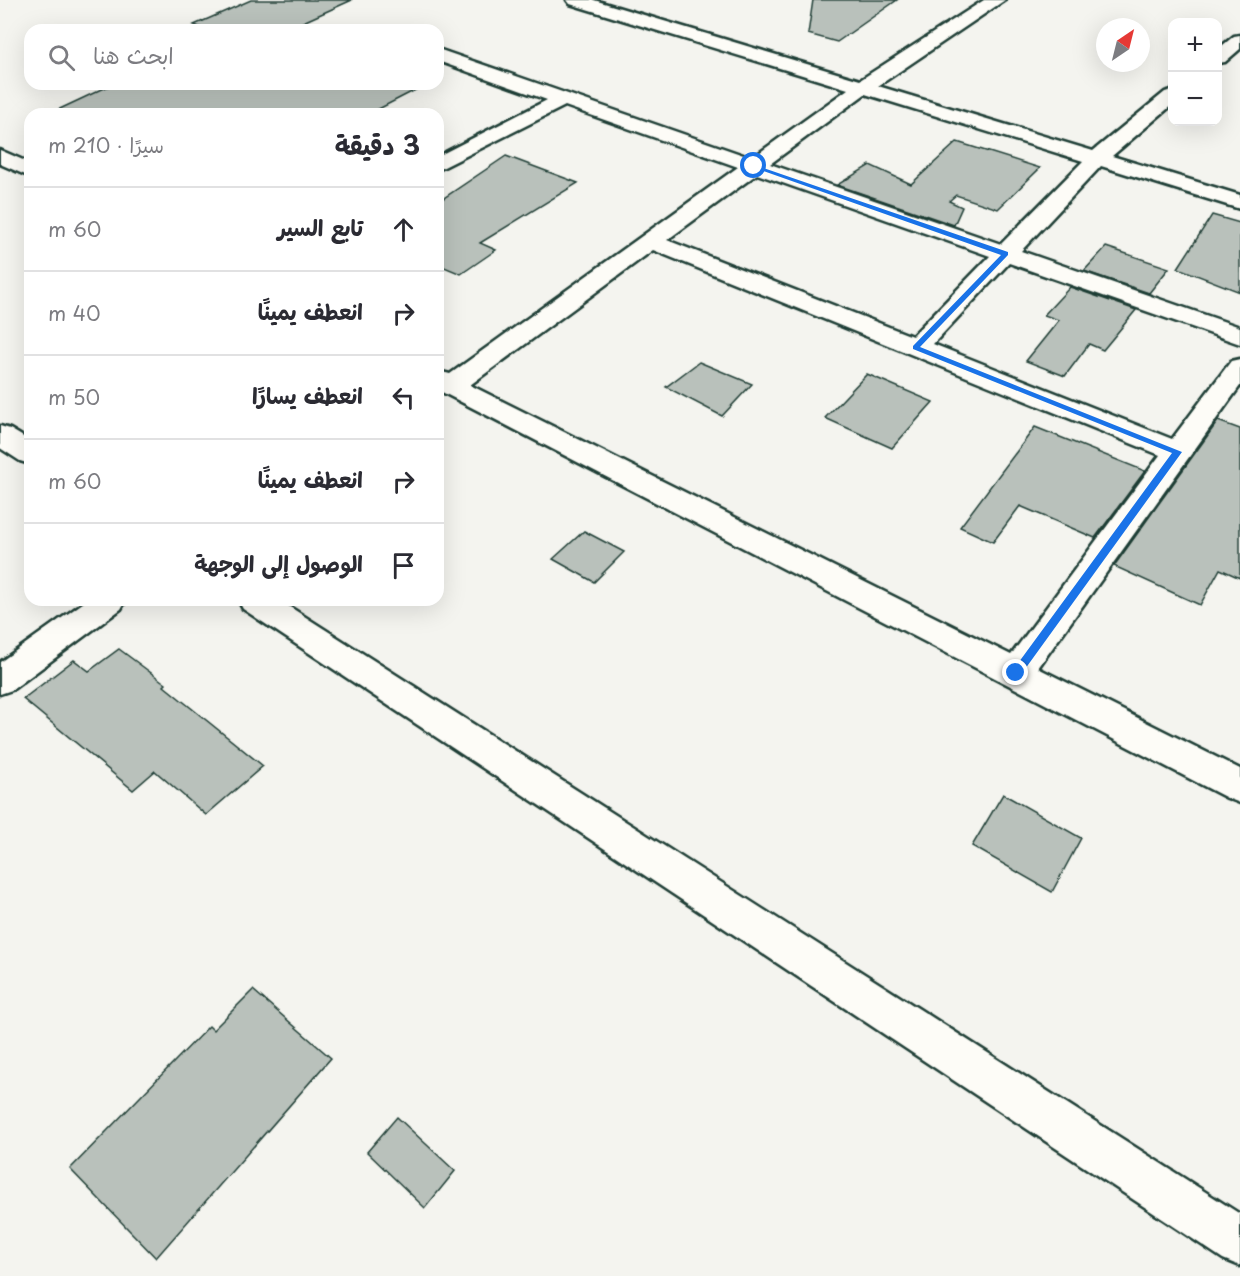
<!DOCTYPE html>
<html lang="ar">
<head>
<meta charset="utf-8">
<style>
  :root { --surface:#fff; --page:#f2f2f3; --text:#2b2b33; --muted:#7c7c81; --line:#e1e1e2 }
  body { margin:0; font-family:"Playpen Sans","Playpen Sans Arabic",sans-serif; background:var(--page); color:var(--text); direction:rtl }
  .controls { position:absolute; right:18px; top:18px; display:grid; overflow:hidden; border-radius:12px; box-shadow:0 6px 24px #0002 }
  .controls button { width:54px; height:54px; display:grid; place-items:center; padding:0; border:0; border-bottom:2px solid var(--line); background:var(--surface); color:var(--text); font:30px sans-serif }
  .compass { position:absolute; left:1096px; top:18px; width:54px; height:54px; border-radius:50%; background:var(--surface); box-shadow:0 6px 24px #0002; rotate:35deg }
  .stop { position:absolute; width:18px; height:18px; margin:-14px; border:4px solid #1a73e8; border-radius:50%; background:#fff }
  .stop.end { background:#1a73e8; border-color:#fff; box-shadow:0 2px 6px #0008 }
  .list { margin:0; padding:0; list-style:none }
  h2 { display:flex; justify-content:space-between; align-items:center; height:78px; margin:0; padding:0 24px; font-size:26px }
  h2 small { font-size:20px; font-weight:400; color:var(--muted) }
  .list li { display:grid; grid-template-columns:39px 1fr auto; gap:18px; align-items:center; box-sizing:border-box; height:84px; padding:0 24px; border-top:2px solid var(--line) }
  .list b { display:block; font-size:22px; white-space:nowrap }
  .list em { font-size:20px; font-style:normal; color:var(--muted) }
  .icon { flex:none; width:33px; height:33px; fill:none; stroke:currentColor; stroke-width:2; stroke-linecap:round; stroke-linejoin:round }
  .map { position:relative; flex:none; width:1240px; height:1276px; overflow:hidden; direction:ltr }
  .search { position:absolute; background:var(--surface); box-shadow:0 6px 24px #0002; left:24px; top:24px; width:420px; height:66px; display:flex; align-items:center; gap:15px; box-sizing:border-box; padding:0 21px; border-radius:18px; color:var(--muted); font-size:22px }
  .panel { position:absolute; background:var(--surface); box-shadow:0 6px 24px #0002; left:24px; top:108px; width:420px; height:498px; border-radius:18px; direction:rtl }
  .map>svg:first-child { display:block }
  .building { fill:#b9c1bb; stroke:#1f3d34; stroke-width:1.5 }
  .lines { fill:none; stroke-linecap:round; stroke-linejoin:round }
  .street-casing { stroke:#1f3d34; stroke-width:5 }
  .street { fill:#fdfcf7; fill-rule:evenodd }
  .route { fill:#1a73e8 }
</style>
</head>
<body>
<div class="map">
<svg width="1240" height="1276" viewBox="0 0 1240 1276">
  <rect width="100%" height="100%" fill="#f4f4ef"/>
  <filter id="ink" filterUnits="userSpaceOnUse"><feTurbulence type="fractalNoise" baseFrequency=".0167" numOctaves="2"/><feDisplacementMap in="SourceGraphic" scale="12" xChannelSelector="R" yChannelSelector="G"/><feConvolveMatrix kernelMatrix="1 2 1 2 8 2 1 2 1" color-interpolation-filters="sRGB"/></filter>
  <g filter="url(#ink)">
    <g class="building">
      <polygon points="251,0 352,0 290,28 296,30 207,30 194,25"/>
      <polygon points="813,0 897,0 837,42 808,34"/>
      <polygon points="113,84 427,84 369,114 49,114"/>
      <polygon points="957,142 1040,168 998,209 956,195 949,201 962,207 954,225 837,185 870,165 911,184"/>
      <polygon points="506,156 578,183 480,243 496,250 461,274 442,266 438,268 438,202"/>
      <polygon points="1212,215 1240,223 1240,292 1178,268"/>
      <polygon points="1106,247 1169,268 1149,293 1084,271"/>
      <polygon points="1070,287 1136,310 1103,350 1089,344 1065,376 1026,361 1059,320 1044,315"/>
      <polygon points="699,362 752,384 722,416 666,387"/>
      <polygon points="867,374 933,402 892,448 825,418"/>
      <polygon points="1218,421 1240,429 1240,578 1220,569 1200,605 1114,566"/>
      <polygon points="1035,427 1145,471 1095,538 1020,506 993,542 960,527"/>
      <polygon points="584,531 624,552 594,582 553,559"/>
      <polygon points="119,649 166,684 164,686 263,766 206,815 155,771 133,790 23,699 74,660 89,671"/>
      <polygon points="1003,794 1081,838 1052,892 972,846"/>
      <polygon points="253,990 331,1058 156,1258 70,1169 209,1026 213,1030"/>
      <polygon points="397,1117 455,1171 425,1208 367,1152"/>
    </g>
    <g class="lines">
      <defs>
        <g id="street">
          <path d="M567 0H594L860 80 984 0H1005L878 86 1093 151 1165 92 1172 90V105L1112 156 1240 195V209L1101 166 1021 251 1240 327V344L1009 263 933 344 1172 439 1231 361 1240 359V386L1038 668 1240 769V803L1227 798 438 390V371L450 374 738 167 565 106 438 170V156L547 100 438 61V49L752 158 848 89 570 4ZM865 94 1083 161 1001 244 770 164ZM757 174 990 256 912 336 667 240ZM653 250 1160 455 1011 655 470 385Z"/>
          <polygon points="1240,35 1240,49 1225,62 1218,63 1218,49 1234,36"/>
          <polygon points="0,150 30,163 30,177 0,164"/>
          <polygon points="0,426 10,429 30,441 30,464 20,461 0,448"/>
          <polygon points="87,600 126,600 121,609 12,690 0,694 0,662"/>
          <polygon points="238,600 279,600 1240,1214 1240,1266 1223,1259 243,609"/>
        </g>
      </defs>
      <use href="#street" class="street-casing"/>
      <use href="#street" class="street"/>
    </g>
  </g>
  <polygon class="route" points="752,164 1008,252 1008,255 920,347 1182,452 1020,676 1013,676 1013,670 1172,453 913,349 913,346 1001,255 752,167"/>
</svg>
<div class="controls">
<button>+</button>
<button>−</button>
</div>
<svg class="compass" viewBox="-18 -18 36 36"><path d="M0-13l5 13h-10z" fill="#e53935"/><path d="M0 13l5-13h-10z" fill="#7c7c81"/></svg>
<div class="stop" style="left:754px;top:166px"></div>
<div class="stop end" style="left:1016px;top:673px"></div>
<div class="search"><svg class="icon" aria-label="search" viewBox="0 0 24 24"><circle cx="10" cy="10" r="6"/><path d="M15 15l6 6"/></svg>ابحث هنا</div>
<section class="panel">
<h2>3 دقيقة<small>سيرًا · 210 m</small></h2>
<ul class="list">
<li><svg class="icon" aria-label="ahead" viewBox="0 0 24 24"><path d="M12 20V5M6 11l6-6 6 6"/></svg><div><b>تابع السير</b></div><em>60 m</em></li>
<li><svg class="icon" aria-label="right" viewBox="0 0 24 24"><path d="M7 20v-9h11M14 6l5 5-5 5"/></svg><div><b>انعطف يمينًا</b></div><em>40 m</em></li>
<li><svg class="icon" aria-label="left" viewBox="0 0 24 24"><path d="M17 20v-9H6M10 6l-5 5 5 5"/></svg><div><b>انعطف يسارًا</b></div><em>50 m</em></li>
<li><svg class="icon" aria-label="right" viewBox="0 0 24 24"><path d="M7 20v-9h11M14 6l5 5-5 5"/></svg><div><b>انعطف يمينًا</b></div><em>60 m</em></li>
<li><svg class="icon" aria-label="arrive" viewBox="0 0 24 24"><path d="M6 21V4h12l-3 4 3 4H6"/></svg><div><b>الوصول إلى الوجهة</b></div></li>
</ul>
</section>
</div>
</body>
</html>
